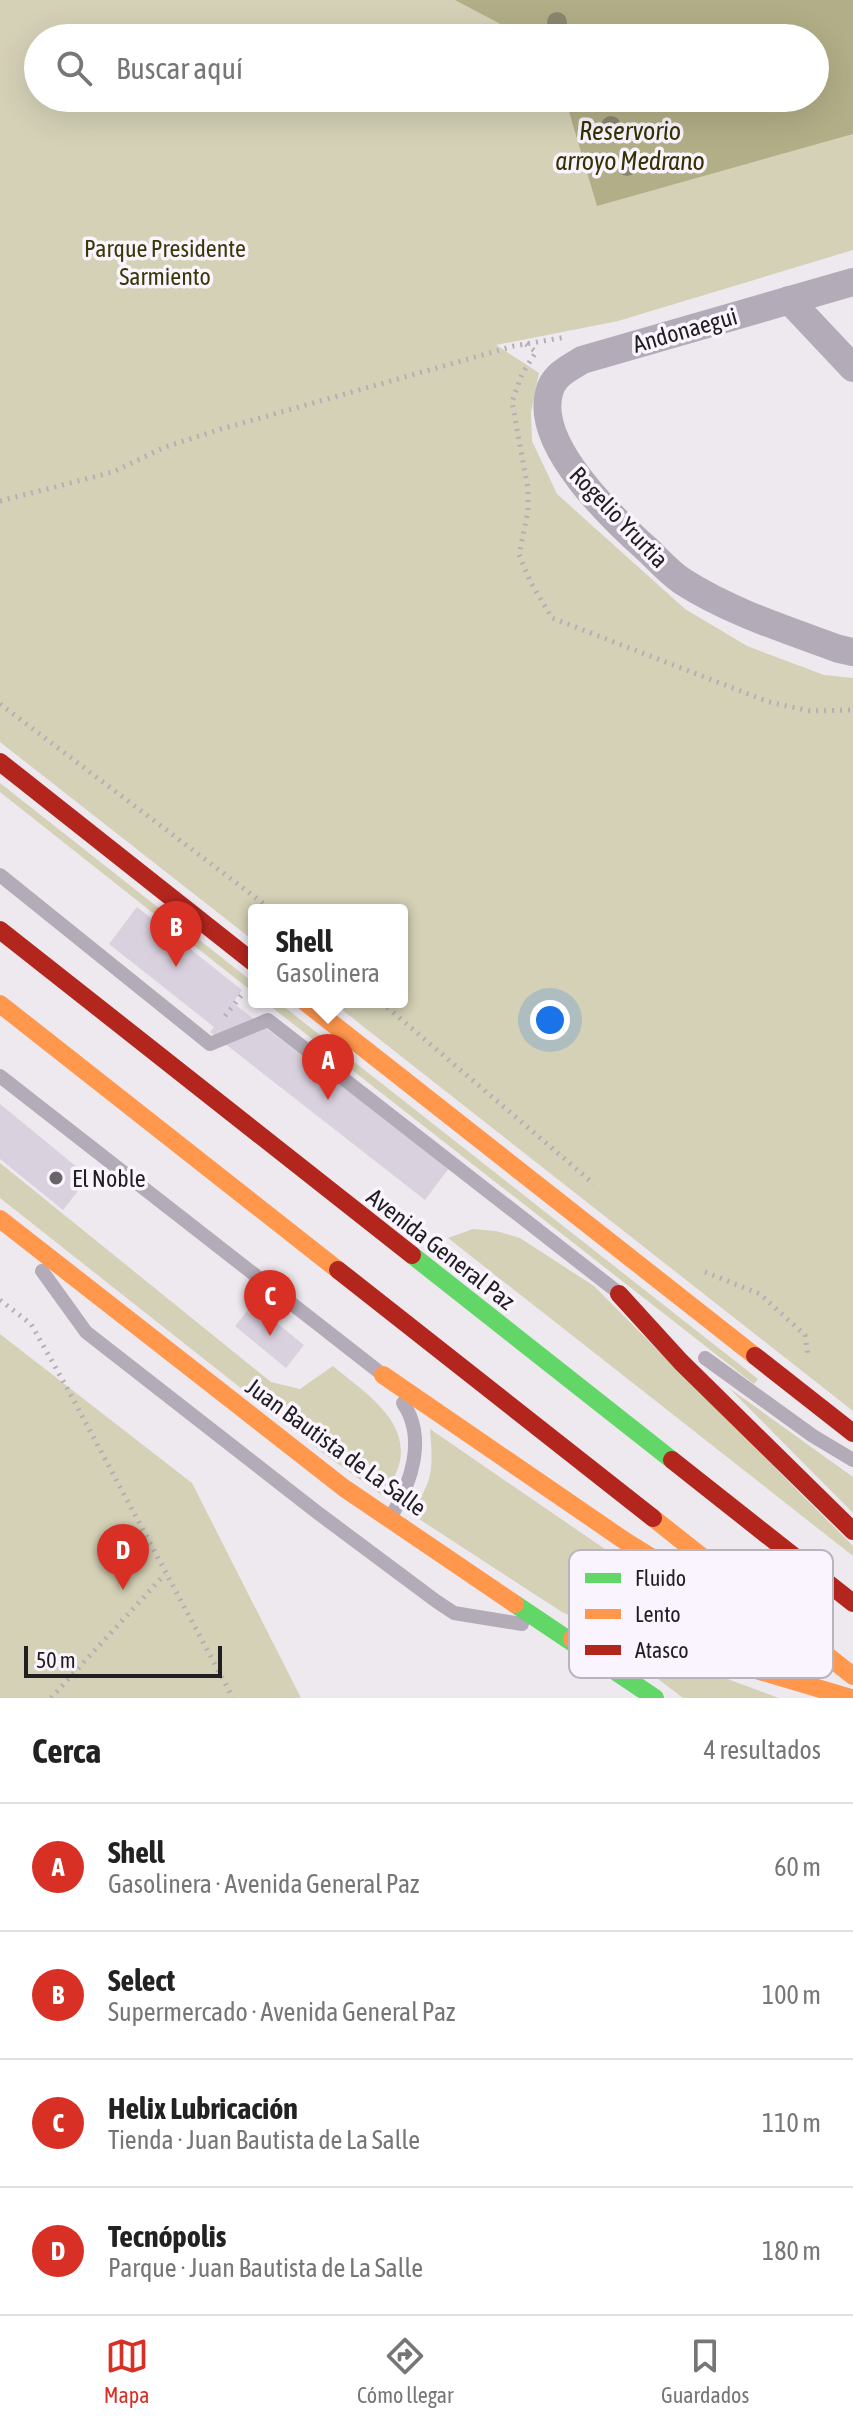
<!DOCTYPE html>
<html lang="es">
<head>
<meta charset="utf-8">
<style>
  :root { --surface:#fff; --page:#f6f6f6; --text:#222; --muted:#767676; --line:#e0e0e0; --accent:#d93025 }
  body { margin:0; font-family:"Asap Condensed",sans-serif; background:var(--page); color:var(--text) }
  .scale { position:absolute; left:24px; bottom:20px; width:198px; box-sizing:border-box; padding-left:8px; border:4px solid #211e22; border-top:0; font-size:22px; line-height:28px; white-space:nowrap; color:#211e22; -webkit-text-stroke:6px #faf4fe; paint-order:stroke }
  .you { position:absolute; left:550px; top:1020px; width:28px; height:28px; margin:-20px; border:6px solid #fff; border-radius:50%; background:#1a73e8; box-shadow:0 0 0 12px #1a73e833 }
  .badge { display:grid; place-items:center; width:52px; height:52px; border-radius:50%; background:var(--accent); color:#fff; font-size:26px; font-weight:700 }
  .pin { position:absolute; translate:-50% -66px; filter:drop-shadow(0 2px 4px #0008) }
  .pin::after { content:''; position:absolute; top:42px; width:28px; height:24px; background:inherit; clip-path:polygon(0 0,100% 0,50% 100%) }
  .popup { position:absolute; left:248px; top:904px; width:160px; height:104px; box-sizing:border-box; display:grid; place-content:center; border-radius:8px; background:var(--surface); filter:drop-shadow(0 2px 6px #0005); font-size:26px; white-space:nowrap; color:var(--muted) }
  .popup b { font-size:30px; color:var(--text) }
  .popup::after { content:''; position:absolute; left:50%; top:100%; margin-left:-16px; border:16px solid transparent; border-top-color:var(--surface) }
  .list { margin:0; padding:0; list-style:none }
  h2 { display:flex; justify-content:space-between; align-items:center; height:104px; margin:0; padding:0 32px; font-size:34px }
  h2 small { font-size:26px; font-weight:400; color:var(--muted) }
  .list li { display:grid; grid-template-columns:52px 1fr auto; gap:24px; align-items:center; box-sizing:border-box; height:128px; padding:0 32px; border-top:2px solid var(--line) }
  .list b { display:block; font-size:30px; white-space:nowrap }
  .list p { margin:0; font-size:26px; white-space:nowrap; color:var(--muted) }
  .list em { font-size:26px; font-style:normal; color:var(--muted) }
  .icon { flex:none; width:44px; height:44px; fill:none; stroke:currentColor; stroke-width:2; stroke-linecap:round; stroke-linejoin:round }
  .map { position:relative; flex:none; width:853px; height:1698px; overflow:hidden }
  .search { position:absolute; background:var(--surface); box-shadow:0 8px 32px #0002; left:24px; right:24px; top:24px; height:88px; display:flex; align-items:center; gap:20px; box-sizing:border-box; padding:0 28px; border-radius:44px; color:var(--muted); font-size:30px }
  .sheet { height:616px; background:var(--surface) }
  nav { display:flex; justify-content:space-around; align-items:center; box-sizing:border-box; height:112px; border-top:2px solid var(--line); background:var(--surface); font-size:22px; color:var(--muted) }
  nav a { display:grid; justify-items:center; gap:4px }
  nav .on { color:var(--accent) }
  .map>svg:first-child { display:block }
  .green { fill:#d4d1b7; fill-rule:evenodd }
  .water { fill:#b2ae87 }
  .building { fill:#dad1de }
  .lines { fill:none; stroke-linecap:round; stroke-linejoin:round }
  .path { stroke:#b4aeb7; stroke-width:5; stroke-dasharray:2 6; stroke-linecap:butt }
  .lane { stroke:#b3acb8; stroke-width:14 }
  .street { stroke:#b3acb8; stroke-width:28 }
  .fast { stroke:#63d668; stroke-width:18 }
  .slow { stroke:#ff974d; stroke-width:18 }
  .jam { stroke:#b3261e; stroke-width:18 }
  .tree { fill:#8b876f }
  .poi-dot { fill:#68656a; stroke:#faf4fe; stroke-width:3 }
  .labels { text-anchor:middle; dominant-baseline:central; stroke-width:7; stroke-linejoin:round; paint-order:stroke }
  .park-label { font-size:24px; fill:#3b3706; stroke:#faf4fe }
  .street-label { font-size:24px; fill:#211e22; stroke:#faf4fe }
  .poi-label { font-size:24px; fill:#211e22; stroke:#faf4fe; text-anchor:start }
  .water-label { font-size:26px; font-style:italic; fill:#353100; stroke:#faf4fe }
  .key { fill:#faf4fe; stroke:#b9b4bc; stroke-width:2 }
  .key-label { font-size:22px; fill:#211e22 }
</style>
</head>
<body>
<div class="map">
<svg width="853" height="1698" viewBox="0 0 853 1698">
  <rect width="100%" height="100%" fill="#ede9ef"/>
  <g class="green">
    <path d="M0 0H853V250L618 321 496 345 539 373 531 412 532 441 557 494 685 609 747 646 824 675 853 678V1411L332 1002H402V910H254V941L0 742ZM38 38H815V98H38Z"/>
    <polygon points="0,783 254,983 254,993 0,792"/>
    <polygon points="265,1002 278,1002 758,1379 754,1384"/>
    <path d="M0 1163 271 1382 300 1389 333 1366C361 1390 408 1418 400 1461 397 1474 390 1485 383 1496L323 1453 0 1198Z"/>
    <polygon points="473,1229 496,1231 520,1238 594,1286 853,1546 853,1556 448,1238"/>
    <polygon points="0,1334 192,1483 301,1698 0,1698"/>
    <polygon points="729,1388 853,1477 853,1513"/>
    <path d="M430 1429 736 1639 739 1643 580 1620 562 1612 419 1519C414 1504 427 1490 430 1475 433 1459 431 1444 430 1429Z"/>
    <polygon points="690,1665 779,1698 683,1698 641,1666"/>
  </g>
  <polygon class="water" points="455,0 853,0 853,134 597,206 565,98 815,98 815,38 527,38"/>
  <g class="building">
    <polygon points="137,907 242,990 233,1003 449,1168 425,1200 210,1032 214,1027 109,944"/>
    <polygon points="0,1104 89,1177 63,1210 0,1159"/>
    <polygon points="253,1304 304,1345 286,1368 235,1326"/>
  </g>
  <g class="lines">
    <g class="path">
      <polyline points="526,344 536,352 522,374 512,402 528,489 528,511 519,555 531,583 552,618 769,702 810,711 853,710"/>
      <polyline points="0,501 113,472 165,447 218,430 514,346 566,337"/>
      <polyline points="0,704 272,910"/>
      <polyline points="381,1002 594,1184"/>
      <polyline points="225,1016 244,992"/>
      <polyline points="705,1272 760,1294 805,1335 808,1356"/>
      <polyline points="0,1300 31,1324 66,1386 233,1698"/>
      <polyline points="51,1698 165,1574"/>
    </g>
    <g class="lane">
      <polyline points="0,875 210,1044 268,1020 615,1290"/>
      <polyline points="0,1076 378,1371"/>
      <polyline points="42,1271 86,1332 318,1513 436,1601 454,1613 522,1624"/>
      <polyline points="705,1358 813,1436 853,1460"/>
      <path d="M392 1515C411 1483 427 1438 403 1403"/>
    </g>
    <g class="street">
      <path d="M853 282 582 360C568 369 553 375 549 393 535 446 614 520 650 552 660 562 670 573 682 581 728 611 787 630 839 649L853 652"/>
      <polyline points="789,300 853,368"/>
    </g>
    <g class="fast">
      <polyline points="412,1255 672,1460"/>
      <polyline points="515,1604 655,1698"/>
    </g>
    <g class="slow">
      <polyline points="305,1002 755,1356"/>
      <polyline points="0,1004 338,1270"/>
      <polyline points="0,1219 344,1488 515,1604"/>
      <polyline points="383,1375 625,1541 707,1592"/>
      <polyline points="653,1518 853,1676"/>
      <polyline points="572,1639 692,1651 851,1698"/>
    </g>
    <g class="jam">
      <polyline points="0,762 254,963"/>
      <polyline points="0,930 412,1255"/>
      <polyline points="338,1270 653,1518"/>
      <polyline points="619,1294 681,1362 853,1531"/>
      <polyline points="755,1356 853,1433"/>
      <polyline points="672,1460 853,1603"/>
    </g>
  </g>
  <g class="tree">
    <circle cx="557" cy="22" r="10"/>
    <circle cx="611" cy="126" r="10"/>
    <circle cx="627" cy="166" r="10"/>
  </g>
  <circle class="poi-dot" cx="56" cy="1178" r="8"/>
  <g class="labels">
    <g class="park-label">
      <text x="165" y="248">Parque Presidente<tspan x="165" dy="28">Sarmiento</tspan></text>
    </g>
    <g class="street-label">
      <text transform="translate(685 330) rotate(-16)">Andonaegui</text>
      <text transform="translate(619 517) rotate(46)">Rogelio Yrurtia</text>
      <text transform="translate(441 1249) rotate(38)">Avenida General Paz</text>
      <text transform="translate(336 1447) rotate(36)">Juan Bautista de La Salle</text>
    </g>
    <g class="poi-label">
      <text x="72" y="1178">El Noble</text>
    </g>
    <g class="water-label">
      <text x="630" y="131">Reservorio<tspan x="630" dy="30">arroyo Medrano</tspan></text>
    </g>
  </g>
  <rect x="569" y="1550" width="264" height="128" rx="12" class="key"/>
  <rect x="585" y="1573" width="36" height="10" fill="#63d668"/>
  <rect x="585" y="1609" width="36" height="10" fill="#ff974d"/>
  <rect x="585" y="1645" width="36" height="10" fill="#b3261e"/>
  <g class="key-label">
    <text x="635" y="1586">Fluido</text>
    <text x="635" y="1622">Lento</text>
    <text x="635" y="1658">Atasco</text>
  </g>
</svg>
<div class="scale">50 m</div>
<div class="you"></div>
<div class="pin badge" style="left:328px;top:1100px">A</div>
<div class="popup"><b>Shell</b>Gasolinera</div>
<div class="pin badge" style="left:176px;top:967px">B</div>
<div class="pin badge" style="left:270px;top:1336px">C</div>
<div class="pin badge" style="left:123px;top:1590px">D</div>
<div class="search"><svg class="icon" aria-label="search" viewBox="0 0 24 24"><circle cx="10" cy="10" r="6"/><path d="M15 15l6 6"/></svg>Buscar aquí</div>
</div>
<section class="sheet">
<h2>Cerca<small>4 resultados</small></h2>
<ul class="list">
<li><span class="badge">A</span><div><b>Shell</b><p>Gasolinera · Avenida General Paz</p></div><em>60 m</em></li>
<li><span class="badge">B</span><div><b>Select</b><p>Supermercado · Avenida General Paz</p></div><em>100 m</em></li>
<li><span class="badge">C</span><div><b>Helix Lubricación</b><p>Tienda · Juan Bautista de La Salle</p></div><em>110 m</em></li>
<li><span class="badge">D</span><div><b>Tecnópolis</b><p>Parque · Juan Bautista de La Salle</p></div><em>180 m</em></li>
</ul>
</section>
<nav>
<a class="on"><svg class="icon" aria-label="map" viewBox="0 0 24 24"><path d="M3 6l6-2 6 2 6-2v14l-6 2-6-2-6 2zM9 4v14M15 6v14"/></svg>Mapa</a>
<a><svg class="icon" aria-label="directions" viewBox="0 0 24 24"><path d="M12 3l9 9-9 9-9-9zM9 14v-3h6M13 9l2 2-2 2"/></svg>Cómo llegar</a>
<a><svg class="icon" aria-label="saved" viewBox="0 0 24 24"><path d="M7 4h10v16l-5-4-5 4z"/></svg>Guardados</a>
</nav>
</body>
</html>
